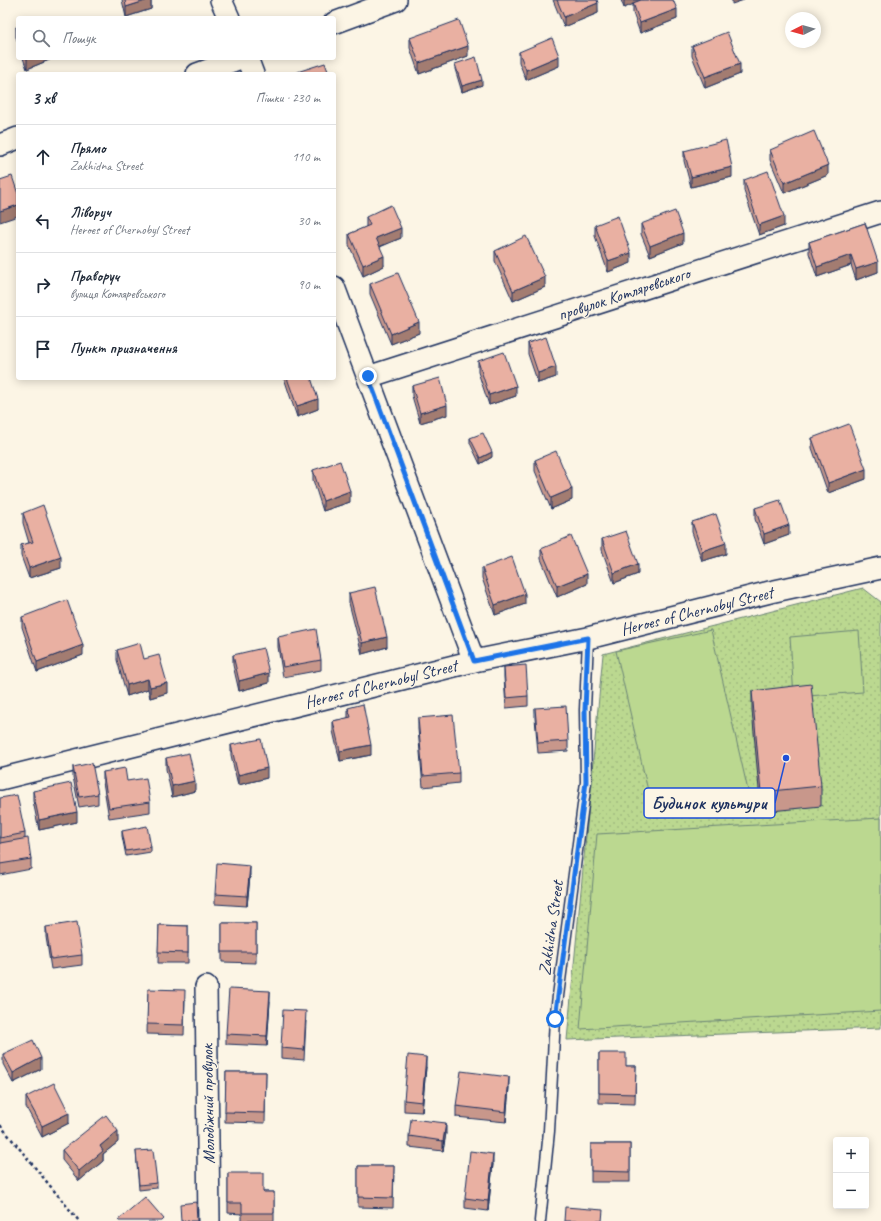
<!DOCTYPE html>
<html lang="uk">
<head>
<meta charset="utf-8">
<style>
  :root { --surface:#fff; --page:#f2f2f3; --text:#1f2937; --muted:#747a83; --line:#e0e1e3 }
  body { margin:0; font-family:Caveat,sans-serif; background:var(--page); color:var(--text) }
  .controls { position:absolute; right:12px; bottom:12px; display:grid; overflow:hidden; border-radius:4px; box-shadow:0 2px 10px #0003 }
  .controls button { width:36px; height:36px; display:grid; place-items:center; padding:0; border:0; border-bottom:1px solid var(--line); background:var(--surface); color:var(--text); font:20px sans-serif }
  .compass { position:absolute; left:785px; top:12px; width:36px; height:36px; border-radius:50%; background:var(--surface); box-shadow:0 2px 10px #0003; rotate:264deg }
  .stop { position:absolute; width:12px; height:12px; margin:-9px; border:3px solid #1a73e8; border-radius:50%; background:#fff }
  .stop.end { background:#1a73e8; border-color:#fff; box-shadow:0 1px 4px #0008 }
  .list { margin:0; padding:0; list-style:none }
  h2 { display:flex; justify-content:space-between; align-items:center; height:52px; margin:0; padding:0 16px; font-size:17px }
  h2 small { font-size:13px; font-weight:400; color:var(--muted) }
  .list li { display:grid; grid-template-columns:26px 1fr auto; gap:12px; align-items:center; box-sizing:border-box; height:64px; padding:0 16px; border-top:1px solid var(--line) }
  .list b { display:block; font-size:15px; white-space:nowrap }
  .list p { margin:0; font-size:13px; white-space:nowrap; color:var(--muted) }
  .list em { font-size:13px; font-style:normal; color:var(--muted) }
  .icon { flex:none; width:22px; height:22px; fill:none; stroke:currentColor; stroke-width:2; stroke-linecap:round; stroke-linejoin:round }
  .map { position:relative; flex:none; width:881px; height:1221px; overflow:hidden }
  .search { position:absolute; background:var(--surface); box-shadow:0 2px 10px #0003; left:16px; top:16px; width:320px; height:44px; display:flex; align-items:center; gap:10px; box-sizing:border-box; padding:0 14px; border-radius:4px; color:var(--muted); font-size:15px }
  .panel { position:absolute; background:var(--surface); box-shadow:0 2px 10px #0003; left:16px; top:72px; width:320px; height:308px; border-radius:4px }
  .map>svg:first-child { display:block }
  .grass { fill:url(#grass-dots); stroke:#6b8477 }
  .park { fill:#bbd890; stroke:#6b8477 }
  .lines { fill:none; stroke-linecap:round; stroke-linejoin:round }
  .lane-casing { stroke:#1b2f5e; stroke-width:13 }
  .street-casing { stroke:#1b2f5e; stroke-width:24 }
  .path { stroke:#1b2f5e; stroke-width:2.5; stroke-dasharray:3 3; stroke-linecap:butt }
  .lane { stroke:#fcf5e5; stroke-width:10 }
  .street { stroke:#fcf5e5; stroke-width:21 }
  .wall { fill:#c8978b; stroke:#1b2f5e }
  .shaded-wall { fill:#a37b71; stroke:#1b2f5e }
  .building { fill:#e9b0a2; stroke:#1b2f5e }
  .route { stroke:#1a73e8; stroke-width:5 }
  .labels { text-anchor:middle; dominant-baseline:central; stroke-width:3; stroke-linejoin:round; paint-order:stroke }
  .street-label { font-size:17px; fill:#1b2f5e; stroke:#fcf5e5 }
  .leader { fill:none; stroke:#1d4ed8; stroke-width:1.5 }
  .callout-dot { fill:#1d4ed8; stroke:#fcf5e5; stroke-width:1.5 }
  .callout { fill:#fcf5e5; stroke:#1d4ed8; stroke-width:1.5 }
  .callout-label { font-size:18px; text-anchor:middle; font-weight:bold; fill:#1b2f5e }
</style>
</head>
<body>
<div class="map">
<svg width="881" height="1221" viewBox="0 0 881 1221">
  <defs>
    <pattern id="grass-dots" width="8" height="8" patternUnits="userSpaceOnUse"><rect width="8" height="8" fill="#bbd890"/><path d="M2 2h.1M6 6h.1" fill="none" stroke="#a0ba7f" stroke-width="1.8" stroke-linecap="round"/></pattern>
  </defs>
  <rect width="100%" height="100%" fill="#fcf5e5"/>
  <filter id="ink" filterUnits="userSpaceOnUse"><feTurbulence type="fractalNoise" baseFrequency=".025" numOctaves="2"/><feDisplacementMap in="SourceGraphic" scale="8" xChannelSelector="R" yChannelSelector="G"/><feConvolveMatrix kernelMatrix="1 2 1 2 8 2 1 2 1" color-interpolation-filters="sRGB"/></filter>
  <g filter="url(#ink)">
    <polygon class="grass" points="863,588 881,602 881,1028 567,1040 603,654"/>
    <g class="park">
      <polygon points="711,630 749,795 654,817 616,651"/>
      <polygon points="859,631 863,692 794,697 790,637"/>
      <polygon points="881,818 881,1011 580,1029 597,834"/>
    </g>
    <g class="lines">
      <defs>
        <polyline id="lane" points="540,1221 549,1131 555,1019 586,782 585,710 588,638"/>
        <g id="street">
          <polyline points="221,0 229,18"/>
          <polyline points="334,23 396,0"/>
          <polyline points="247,58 253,74"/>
          <polyline points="197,74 241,58"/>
          <polyline points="0,145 18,138"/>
          <polyline points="334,287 474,661"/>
          <polyline points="368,377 881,212"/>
          <polyline points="0,779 474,661 588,638 770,592 881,568"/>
          <polyline points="206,987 209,1221"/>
        </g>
      </defs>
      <use href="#lane" class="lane-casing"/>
      <use href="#street" class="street-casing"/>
      <polyline class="path" points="0,1125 79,1221"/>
      <use href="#lane" class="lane"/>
      <use href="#street" class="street"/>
    </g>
    <g class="wall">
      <polygon points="122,0 151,0 151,9 126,17"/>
      <polygon points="553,0 597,0 598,13 564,27"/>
      <polygon points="621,0 673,0 677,19 640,33 633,13 633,4 624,8"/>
      <polygon points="18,26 18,43 16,37 16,27"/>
      <polygon points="410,38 468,56 419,74 410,48"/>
      <polygon points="692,46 740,74 705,88 692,56"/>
      <polygon points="519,52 559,66 526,80 519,62"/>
      <polygon points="23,58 54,58 27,69"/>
      <polygon points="455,64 482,85 462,92 455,69"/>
      <polygon points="770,150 828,175 784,193 770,160"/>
      <polygon points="684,151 732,177 691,187 684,161"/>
      <polygon points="744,180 784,226 759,235 744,191"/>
      <polygon points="366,217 401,238 380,247 384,266 363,276 349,245 349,234 366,227"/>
      <polygon points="865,223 878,272 856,280 851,265 817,277 809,253 809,242"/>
      <polygon points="641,224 683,243 650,256 641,234"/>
      <polygon points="595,225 631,263 608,272 595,236"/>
      <polygon points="495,251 545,287 513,301 495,261"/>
      <polygon points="370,284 419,333 391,344 370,294"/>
      <polygon points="528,343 556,377 538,383 528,354"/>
      <polygon points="478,361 516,396 489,405 478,372"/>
      <polygon points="284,378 311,378 318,409 297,417"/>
      <polygon points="412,386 447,415 420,423 412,396"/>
      <polygon points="470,438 492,457 480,464 470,443"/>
      <polygon points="812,438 866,479 828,493 812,448"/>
      <polygon points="535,460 572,500 551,509 535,471"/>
      <polygon points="313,470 350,502 323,511 313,480"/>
      <polygon points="755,508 789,535 764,544 755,519"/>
      <polygon points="23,513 61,568 29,578 21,556 21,545 29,543 23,523"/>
      <polygon points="692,522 726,554 702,561 692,532"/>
      <polygon points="602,539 638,574 614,583 602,550"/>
      <polygon points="541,549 587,584 557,597 541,559"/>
      <polygon points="482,568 525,604 495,615 482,578"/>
      <polygon points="349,593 387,647 362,654 349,603"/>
      <polygon points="22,617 83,655 37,672 22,627"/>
      <polygon points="278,637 321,660 321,670 283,677 278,647"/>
      <polygon points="117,650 144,659 167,693 150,698 148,689 127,696 117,660"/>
      <polygon points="233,655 269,683 239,691 233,665"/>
      <polygon points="504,667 528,696 528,706 506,708 504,677"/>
      <polygon points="752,691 821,786 821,806 761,812 752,710"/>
      <polygon points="348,708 371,755 340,761 333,731 333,721 348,718"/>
      <polygon points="535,708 568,741 568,751 538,753 535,718"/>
      <polygon points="418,718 459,773 459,783 423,787 418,729"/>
      <polygon points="231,745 267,778 238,785 231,755"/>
      <polygon points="166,758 195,791 172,797 166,769"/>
      <polygon points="73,767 98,794 98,804 79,807 73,777"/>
      <polygon points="103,772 127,781 150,802 150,812 109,818 103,782"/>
      <polygon points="33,791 77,822 39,830 33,801"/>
      <polygon points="0,798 25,833 25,839 31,859 31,869 0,875"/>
      <polygon points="122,831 151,847 151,852 126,856 122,836"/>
      <polygon points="250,876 247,906 215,904 215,894"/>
      <polygon points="222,923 256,923 256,963 222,962"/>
      <polygon points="159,925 188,926 188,963 158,963"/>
      <polygon points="46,927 82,955 82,965 51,969 46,937"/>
      <polygon points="148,989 185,1001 184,1035 147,1034"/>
      <polygon points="270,1001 267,1046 226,1044 226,1034"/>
      <polygon points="306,1021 304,1060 281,1058 281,1048"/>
      <polygon points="599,1053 626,1066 636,1066 635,1104 599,1103"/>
      <polygon points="3,1054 41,1069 13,1083 3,1064"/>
      <polygon points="426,1067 422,1112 404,1111 404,1100"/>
      <polygon points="226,1072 266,1072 265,1123 225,1122"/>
      <polygon points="509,1087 506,1122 456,1117 456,1106"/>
      <polygon points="26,1097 69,1123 42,1137 26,1107"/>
      <polygon points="446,1133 443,1151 409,1147 409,1136"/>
      <polygon points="118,1142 103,1154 103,1161 79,1181 62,1160 62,1150"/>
      <rect x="591" y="1144" width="39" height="38"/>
      <polygon points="136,1151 157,1183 157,1188 139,1190"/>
      <polygon points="493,1164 488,1211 465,1208 465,1198"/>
      <polygon points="358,1166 394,1166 393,1208 358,1207"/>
      <polygon points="228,1173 263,1192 274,1192 274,1221 242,1221 242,1214 228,1213"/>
    </g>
    <g class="shaded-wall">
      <polygon points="148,0 151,0 151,9 126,17 126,7"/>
      <polygon points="624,0 644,0 624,8"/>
      <polygon points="732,0 744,0 732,4"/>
      <polygon points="598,3 598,13 564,27 564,17"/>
      <polygon points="677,9 677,19 640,33 640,23"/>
      <polygon points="468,46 468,56 419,74 419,63"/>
      <polygon points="559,56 559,66 526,80 526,70"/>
      <polygon points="27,58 54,58 27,69"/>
      <polygon points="740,64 740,74 705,88 705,77"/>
      <polygon points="482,80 482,85 462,92 462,86"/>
      <polygon points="334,93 335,93 335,103 334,104"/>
      <polygon points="828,165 828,175 784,193 784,183"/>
      <polygon points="732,167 732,177 691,187 691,177"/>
      <polygon points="18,205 18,216 0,222 0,211"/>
      <polygon points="784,216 784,226 759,235 759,225"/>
      <polygon points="401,228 401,238 376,248 376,238"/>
      <polygon points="683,233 683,243 650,256 650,246"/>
      <polygon points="631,253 631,263 608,272 608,261"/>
      <polygon points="851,255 851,265 817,277 817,267"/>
      <polygon points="384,256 384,266 363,276 363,265"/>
      <polygon points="878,262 878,272 856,280 856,269"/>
      <polygon points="545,277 545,287 513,301 513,291"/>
      <polygon points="419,322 419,333 391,344 391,334"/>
      <polygon points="556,367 556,377 538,383 538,373"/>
      <polygon points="516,386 516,396 489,405 489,395"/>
      <polygon points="318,399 318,409 297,417 297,406"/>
      <polygon points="447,405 447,415 420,423 420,413"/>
      <polygon points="492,452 492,457 480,464 480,458"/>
      <polygon points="866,469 866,479 828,493 828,483"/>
      <polygon points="572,489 572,500 551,509 551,498"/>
      <polygon points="350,491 350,502 323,511 323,501"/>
      <polygon points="789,525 789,535 764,544 764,534"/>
      <polygon points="726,543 726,554 702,561 702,551"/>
      <polygon points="61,557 61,568 29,578 29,568"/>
      <polygon points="638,564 638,574 614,583 614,573"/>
      <polygon points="587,574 587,584 557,597 557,586"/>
      <polygon points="525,594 525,604 495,615 495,605"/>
      <polygon points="387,637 387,647 362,654 362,643"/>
      <polygon points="83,645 83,655 37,672 37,662"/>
      <polygon points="269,673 269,683 239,691 239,681"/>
      <polygon points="148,679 148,689 127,696 127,685"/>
      <polygon points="167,683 167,693 150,698 150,687"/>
      <polygon points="371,745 371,755 340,761 340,751"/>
      <polygon points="267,768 267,778 238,785 238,775"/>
      <polygon points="195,781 195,791 172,797 172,786"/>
      <polygon points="77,812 77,822 39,830 39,820"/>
      <polygon points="250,866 250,876 247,906 247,896"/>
      <polygon points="270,991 270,1001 267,1046 267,1036"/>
      <polygon points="426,1057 426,1067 422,1112 422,1102"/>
      <polygon points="41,1058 41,1069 13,1083 13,1073"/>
      <polygon points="509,1077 509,1087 506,1122 506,1112"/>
      <polygon points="69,1113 69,1123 42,1137 42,1126"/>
      <polygon points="446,1123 446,1133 443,1151 443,1141"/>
      <polygon points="118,1131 118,1142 103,1154 103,1161 79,1181 79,1171 100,1146"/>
      <polygon points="493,1154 493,1164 488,1211 488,1201"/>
    </g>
    <g class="building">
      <polygon points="125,0 148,0 126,7"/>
      <polygon points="557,0 597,0 598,3 564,17"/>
      <polygon points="641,0 673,0 677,9 640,23 633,3"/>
      <polygon points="459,20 468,46 419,63 410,38"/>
      <polygon points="18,26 18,33 16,27"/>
      <polygon points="727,32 740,64 705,77 692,46"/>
      <polygon points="552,38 559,56 526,70 519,52"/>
      <polygon points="476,57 482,80 462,86 455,64"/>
      <polygon points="325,63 329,74 291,74"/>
      <polygon points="814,131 828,165 784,183 770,150"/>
      <polygon points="726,140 732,167 691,177 684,151"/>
      <polygon points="768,171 784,216 759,225 744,180"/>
      <polygon points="12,176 18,194 18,205 0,211 0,180"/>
      <polygon points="391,205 401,228 376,238 384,256 363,265 349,234 370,225 366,217"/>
      <polygon points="675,211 683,233 650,246 641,224"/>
      <polygon points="618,216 631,253 608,261 595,225"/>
      <polygon points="865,223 878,262 856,269 851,255 817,267 809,242"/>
      <polygon points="526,236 545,277 513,291 495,251"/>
      <polygon points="398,273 419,322 391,334 370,284"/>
      <polygon points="546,337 556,367 538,373 528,343"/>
      <polygon points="504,352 516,386 489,395 478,361"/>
      <polygon points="287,378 311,378 318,399 297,406"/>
      <polygon points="440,378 447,405 420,413 412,386"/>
      <polygon points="849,424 866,469 828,483 812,438"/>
      <polygon points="483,433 492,452 480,458 470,438"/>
      <polygon points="556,451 572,489 551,498 535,460"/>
      <polygon points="340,461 350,491 323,501 313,470"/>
      <polygon points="780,500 789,525 764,534 755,508"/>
      <polygon points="43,505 61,557 29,568 21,545 33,542 23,513"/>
      <polygon points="716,514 726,543 702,551 692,522"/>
      <polygon points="626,531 638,564 614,573 602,539"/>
      <polygon points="571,536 587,574 557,586 541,549"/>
      <polygon points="512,557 525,594 495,605 482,568"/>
      <polygon points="375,587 387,637 362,643 349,593"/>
      <polygon points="67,600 83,645 37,662 22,617"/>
      <polygon points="316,629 321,660 283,667 278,637"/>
      <polygon points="140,643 144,659 159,655 167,683 150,687 148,679 127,685 117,650"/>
      <polygon points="263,648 269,673 239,681 233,655"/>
      <polygon points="526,665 528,696 506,698 504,667"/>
      <polygon points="811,684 821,786 761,792 752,691"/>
      <polygon points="363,704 371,745 340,751 333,721 351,717 348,708"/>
      <polygon points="566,706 568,741 538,743 535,708"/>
      <polygon points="453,715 459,773 423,776 418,718"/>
      <polygon points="261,739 267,768 238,775 231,745"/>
      <polygon points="189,753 195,781 172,786 166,758"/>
      <polygon points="92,763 98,794 79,797 73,767"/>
      <polygon points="125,768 127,781 146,778 150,802 109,808 103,772"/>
      <polygon points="71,783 77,812 39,820 33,791"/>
      <polygon points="17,795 25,833 0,838 0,798"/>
      <polygon points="147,826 151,847 126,851 122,831"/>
      <polygon points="28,838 31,859 0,864 0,843"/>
      <polygon points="217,863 250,866 247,896 215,894"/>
      <polygon points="77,922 82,955 51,959 46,927"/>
      <rect x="222" y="923" width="34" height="29"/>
      <polygon points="159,925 188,926 188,953 158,952"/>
      <polygon points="148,989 185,990 184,1025 147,1024"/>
      <polygon points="229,989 270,991 267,1036 226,1034"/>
      <polygon points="283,1010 306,1011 304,1050 281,1048"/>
      <polygon points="33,1040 41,1058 13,1073 3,1054"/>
      <polygon points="599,1053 626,1053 626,1066 636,1066 635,1094 599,1093"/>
      <polygon points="408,1055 426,1057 422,1102 404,1100"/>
      <polygon points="461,1071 509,1077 506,1112 456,1106"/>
      <polygon points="226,1072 266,1072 265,1113 225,1112"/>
      <polygon points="54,1083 69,1113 42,1126 26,1097"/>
      <polygon points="106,1115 118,1131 100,1146 103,1151 79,1171 62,1150"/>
      <polygon points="411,1119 446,1123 443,1141 409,1136"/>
      <polygon points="591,1144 630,1144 630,1172 591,1171"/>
      <polygon points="153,1150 157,1183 139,1185 136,1151"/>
      <polygon points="470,1151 493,1154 488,1201 465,1198"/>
      <polygon points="358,1166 394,1166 393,1198 358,1197"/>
      <polygon points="228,1173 263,1173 263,1192 274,1192 274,1213 242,1213 242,1203 228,1203"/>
      <polygon points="145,1197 164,1219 162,1221 119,1221 118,1220"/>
      <polygon points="196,1202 197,1221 181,1221 180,1204"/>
      <polygon points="565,1207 603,1210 602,1221 564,1221"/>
    </g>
  </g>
  <g class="lines" filter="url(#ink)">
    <polyline class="route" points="368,376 474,661 588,638 585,710 586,782 555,1019"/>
  </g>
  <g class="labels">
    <g class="street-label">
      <text transform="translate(624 294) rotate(-18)">провулок Котляревського</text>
      <text transform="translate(697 611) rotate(-14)">Heroes of Chernobyl Street</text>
      <text transform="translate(381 684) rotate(-14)">Heroes of Chernobyl Street</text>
      <text transform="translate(551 928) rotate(-82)">Zakhidna Street</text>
      <text transform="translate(208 1104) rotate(-91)">Молодіжний провулок</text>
    </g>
  </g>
  <path class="leader" d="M786 758L775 803"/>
  <circle class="callout-dot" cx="786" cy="758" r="4"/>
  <rect class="callout" x="644" y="788" width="131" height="30" rx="4"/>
  <g class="callout-label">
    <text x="709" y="809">Будинок культури</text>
  </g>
</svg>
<div class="controls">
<button>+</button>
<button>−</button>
</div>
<svg class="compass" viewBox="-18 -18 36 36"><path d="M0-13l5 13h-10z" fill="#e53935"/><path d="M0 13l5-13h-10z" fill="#747a83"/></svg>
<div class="stop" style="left:555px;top:1019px"></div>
<div class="stop end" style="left:368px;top:376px"></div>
<div class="search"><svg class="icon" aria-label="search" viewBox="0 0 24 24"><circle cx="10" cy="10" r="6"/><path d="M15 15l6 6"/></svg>Пошук</div>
<section class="panel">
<h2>3 хв<small>Пішки · 230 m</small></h2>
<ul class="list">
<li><svg class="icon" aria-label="ahead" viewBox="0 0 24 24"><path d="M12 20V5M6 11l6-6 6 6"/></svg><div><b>Прямо</b><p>Zakhidna Street</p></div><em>110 m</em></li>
<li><svg class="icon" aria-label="left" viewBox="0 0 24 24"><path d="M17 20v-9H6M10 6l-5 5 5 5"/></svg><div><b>Ліворуч</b><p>Heroes of Chernobyl Street</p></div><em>30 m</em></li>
<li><svg class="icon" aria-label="right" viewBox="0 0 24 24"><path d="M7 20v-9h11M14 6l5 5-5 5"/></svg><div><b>Праворуч</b><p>вулиця Котляревського</p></div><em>90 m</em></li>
<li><svg class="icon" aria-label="arrive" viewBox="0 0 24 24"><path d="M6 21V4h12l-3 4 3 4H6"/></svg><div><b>Пункт призначення</b></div></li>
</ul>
</section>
</div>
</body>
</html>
